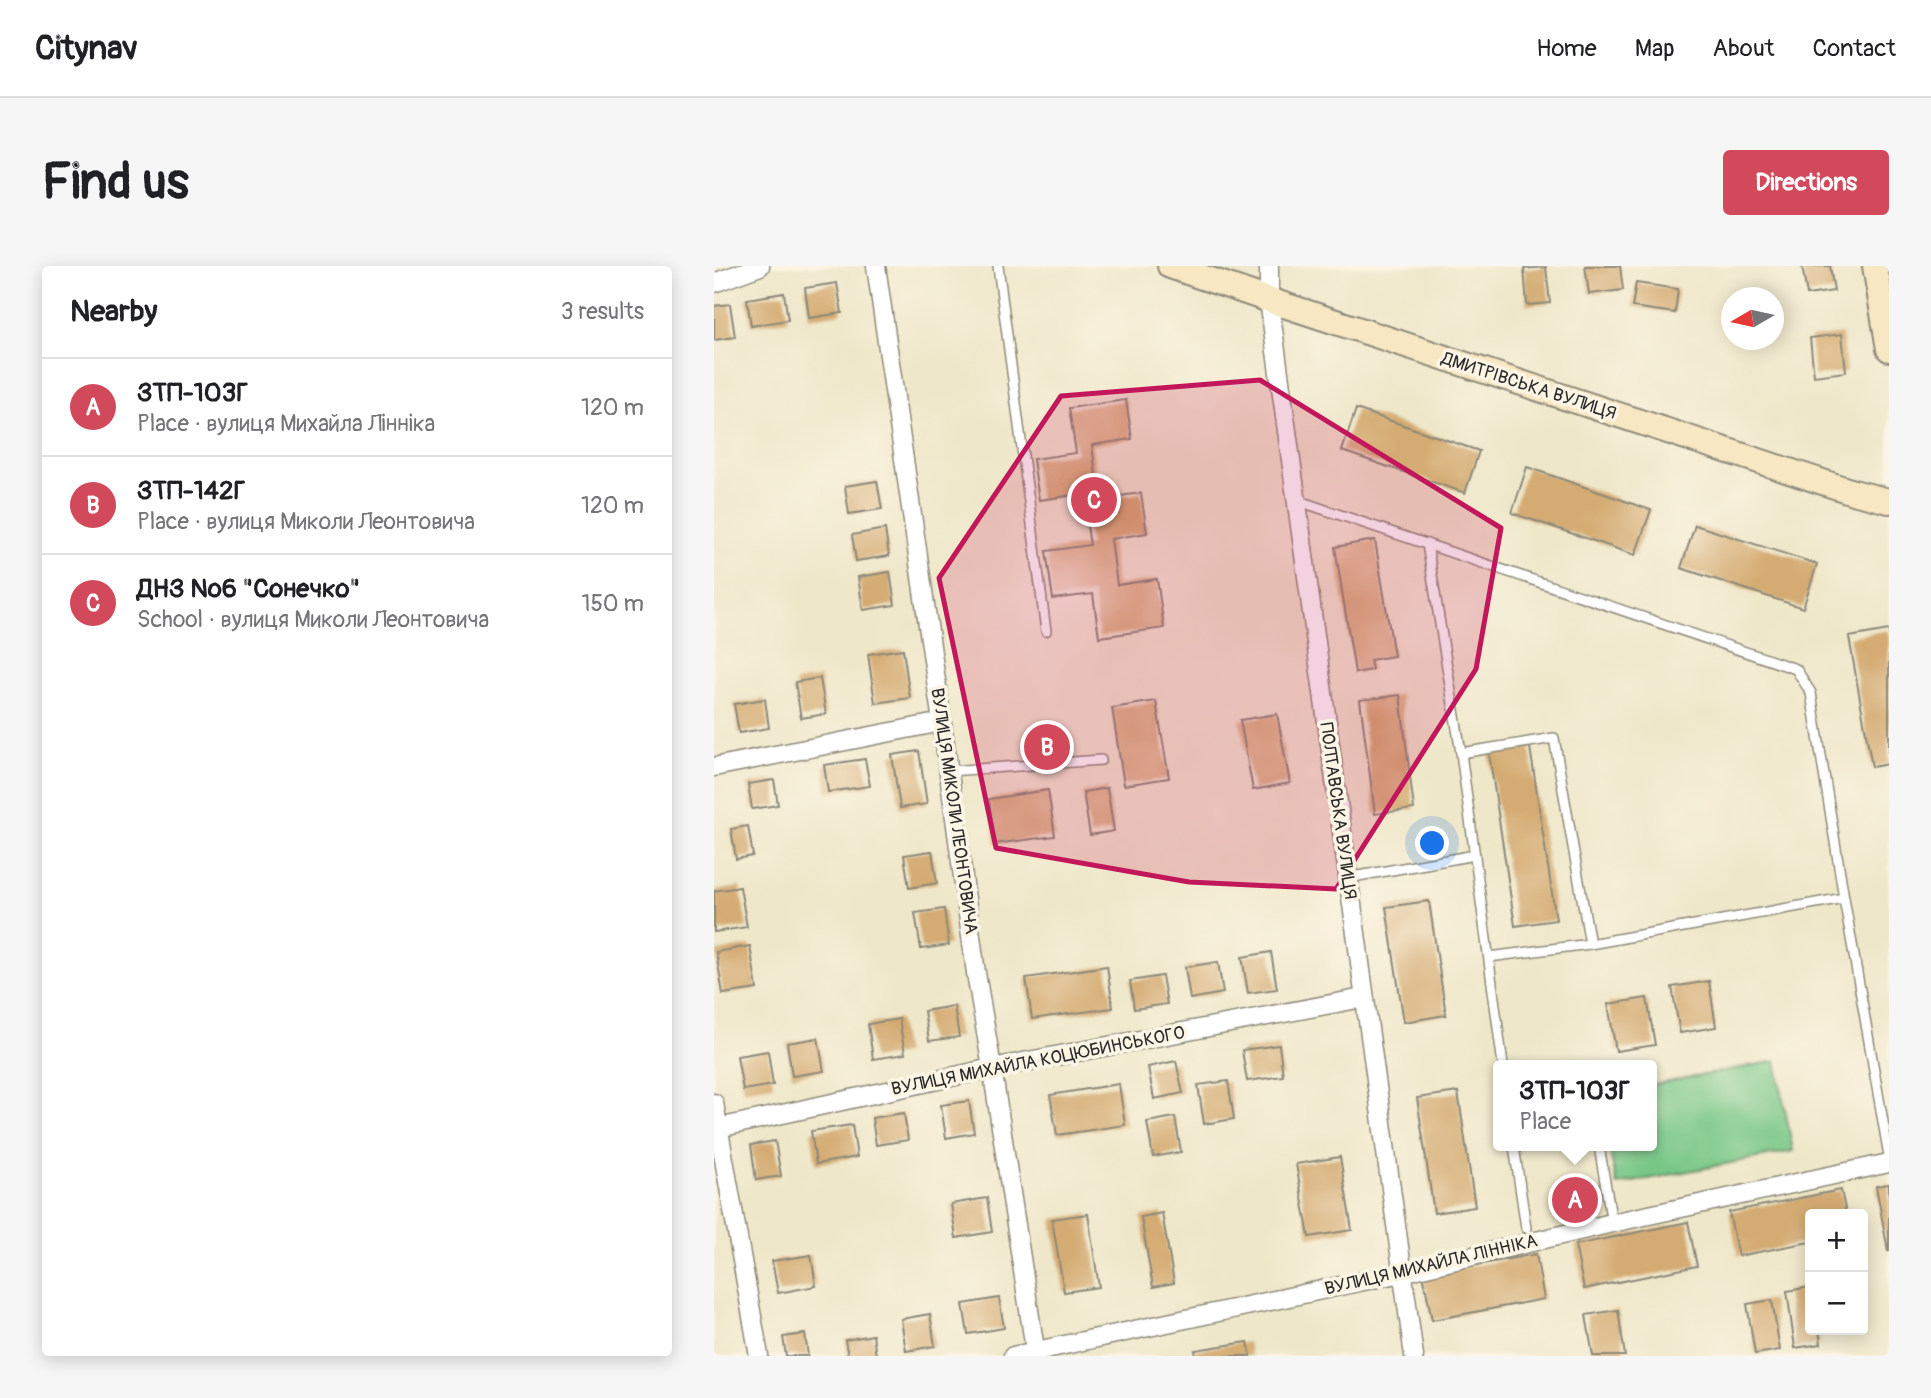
<!DOCTYPE html>
<html lang="en">
<head>
<meta charset="utf-8">
<style>
  :root { --surface:#fff; --page:#f6f6f6; --text:#202124; --muted:#757577; --line:#e0e0e0; --accent:#d1495b }
  body { margin:0; font-family:Pangolin,sans-serif; background:var(--page); color:var(--text) }
  .controls { position:absolute; right:21px; bottom:21px; display:grid; overflow:hidden; border-radius:7px; box-shadow:0 4px 18px #0003 }
  .controls button { width:63px; height:63px; display:grid; place-items:center; padding:0; border:0; border-bottom:2px solid var(--line); background:var(--surface); color:var(--text); font:35px sans-serif }
  .compass { position:absolute; left:1007px; top:21px; width:63px; height:63px; border-radius:50%; background:var(--surface); box-shadow:0 4px 18px #0003; rotate:261deg }
  .you { position:absolute; left:719px; top:578px; width:24px; height:24px; margin:-18px; border:5px solid #fff; border-radius:50%; background:#1a73e8; box-shadow:0 0 0 10px #1a73e833 }
  .badge { display:grid; place-items:center; width:46px; height:46px; border-radius:50%; background:var(--accent); color:#fff; font-size:23px; font-weight:700 }
  .pin { position:absolute; translate:-50% -50%; border:4px solid #fff; box-shadow:0 2px 7px #0006 }
  .popup { position:absolute; left:779px; top:794px; width:164px; height:91px; box-sizing:border-box; display:grid; place-content:center; border-radius:7px; background:var(--surface); filter:drop-shadow(0 2px 5px #0005); font-size:23px; white-space:nowrap; color:var(--muted) }
  .popup b { font-size:26px; color:var(--text) }
  .popup::after { content:''; position:absolute; left:50%; top:100%; margin-left:-14px; border:14px solid transparent; border-top-color:var(--surface) }
  .list { margin:0; padding:0; list-style:none }
  h2 { display:flex; justify-content:space-between; align-items:center; height:91px; margin:0; padding:0 28px; font-size:30px }
  h2 small { font-size:23px; font-weight:400; color:var(--muted) }
  .list li { display:grid; grid-template-columns:46px 1fr auto; gap:21px; align-items:center; box-sizing:border-box; height:98px; padding:0 28px; border-top:2px solid var(--line) }
  .list b { display:block; font-size:26px; white-space:nowrap }
  .list p { margin:0; font-size:23px; white-space:nowrap; color:var(--muted) }
  .list em { font-size:23px; font-style:normal; color:var(--muted) }
  .map { position:relative; flex:none; width:1175px; height:1090px; overflow:hidden; border-radius:7px }
  header { display:flex; align-items:center; gap:42px; box-sizing:border-box; height:98px; padding:0 35px; background:var(--surface); border-bottom:2px solid var(--line) }
  header strong { font-size:33px }
  nav { display:flex; gap:38px; margin-inline-start:auto; font-size:24px }
  .intro { display:flex; align-items:center; justify-content:space-between; box-sizing:border-box; height:168px; padding:0 42px }
  h1 { margin:0; font-size:49px }
  .button { padding:18px 32px; border-radius:7px; background:var(--accent); color:#fff; font-size:24px; font-weight:700 }
  main { display:flex; gap:42px; padding:0 42px }
  aside { flex:1; background:var(--surface); border-radius:7px; box-shadow:0 4px 18px #0003 }
  .map>svg:first-child { display:block }
  .green { fill:#78c787; stroke:#527959; stroke-width:2 }
  .building { fill:#d4ab72 }
  .lines { fill:none; stroke-linecap:round; stroke-linejoin:round }
  .lane-casing { stroke:#8d897a; stroke-width:12 }
  .street-casing { stroke:#8d897a; stroke-width:21 }
  .secondary-casing { stroke:#8d897a; stroke-width:28 }
  .lane { stroke:#fff; stroke-width:9 }
  .street { stroke:#fff; stroke-width:18 }
  .secondary { stroke:#f7e8c3; stroke-width:24 }
  .marked { fill:#c2185b; fill-opacity:0.2; stroke:#c2185b; stroke-width:5; stroke-linejoin:round }
  .labels { text-anchor:middle; dominant-baseline:central; stroke-width:7; stroke-linejoin:round; paint-order:stroke }
  .street-label { font-size:18px; fill:#2b2b2b; stroke:#fcf5e5 }
</style>
</head>
<body>
<header>
<strong>Citynav</strong>
<nav><a>Home</a><a>Map</a><a>About</a><a>Contact</a></nav>
</header>
<div class="intro"><h1>Find us</h1><a class="button">Directions</a></div>
<main>
<aside>
<h2>Nearby<small>3 results</small></h2>
<ul class="list">
<li><span class="badge">A</span><div><b>ЗТП-103Г</b><p>Place · вулиця Михайла Лінніка</p></div><em>120 m</em></li>
<li><span class="badge">B</span><div><b>ЗТП-142Г</b><p>Place · вулиця Миколи Леонтовича</p></div><em>120 m</em></li>
<li><span class="badge">C</span><div><b>ДНЗ №6 &quot;Сонечко&quot;</b><p>School · вулиця Миколи Леонтовича</p></div><em>150 m</em></li>
</ul>
</aside>
<div class="map">
<svg width="1175" height="1090" viewBox="0 0 1175 1090">
  <rect width="100%" height="100%" fill="#fcf5e5"/>
  <filter id="ink" filterUnits="userSpaceOnUse"><feTurbulence type="fractalNoise" baseFrequency=".0143" numOctaves="2"/><feDisplacementMap in="SourceGraphic" scale="14" xChannelSelector="R" yChannelSelector="G"/><feConvolveMatrix kernelMatrix="1 2 1 2 8 2 1 2 1" color-interpolation-filters="sRGB"/></filter>
  <filter id="wash" filterUnits="userSpaceOnUse"><feTurbulence type="fractalNoise" baseFrequency=".00686" numOctaves="4" result="noise"/><feDisplacementMap in="SourceGraphic" scale="28" xChannelSelector="R" yChannelSelector="G"/><feGaussianBlur stdDeviation="1.57" result="paint"/><feColorMatrix in="noise" values="0 0 0 0 0 0 0 0 0 0 0 0 0 0 0 0 0 1.4 0 .05"/><feComposite in="paint" operator="in"/></filter>
  <g filter="url(#wash)">
    <rect width="100%" height="100%" fill="#efe7c9"/>
    <polygon class="green" points="1062,795 1079,885 903,919 895,880 938,880 938,819"/>
    <g id="blocks">
      <g class="building">
        <polygon points="871,0 906,0 909,24 875,28"/>
        <polygon points="1088,0 1116,0 1120,25 1093,29"/>
        <polygon points="832,1 836,37 813,39 810,3"/>
        <polygon points="123,17 128,47 95,52 91,22"/>
        <polygon points="922,17 964,23 961,47 918,41"/>
        <polygon points="70,27 74,54 37,60 33,33"/>
        <polygon points="16,38 21,71 0,74 0,40"/>
        <polygon points="1128,68 1132,106 1100,110 1096,72"/>
        <polygon points="412,134 418,173 378,179 385,233 427,227 433,267 397,273 403,319 443,313 450,362 385,371 379,328 339,333 332,285 376,279 368,228 325,234 319,193 362,187 355,142"/>
        <polygon points="642,143 765,185 751,227 628,185"/>
        <polygon points="813,201 937,244 921,289 798,247"/>
        <polygon points="163,215 168,243 135,248 131,220"/>
        <polygon points="981,259 1103,298 1089,342 967,302"/>
        <polygon points="171,263 175,290 142,295 138,269"/>
        <polygon points="661,274 680,390 656,394 658,404 641,407 621,281"/>
        <polygon points="176,306 181,339 149,344 144,311"/>
        <polygon points="1175,364 1175,498 1158,501 1135,371"/>
        <polygon points="189,383 196,432 161,437 154,388"/>
        <polygon points="106,412 112,448 87,452 81,416"/>
        <polygon points="686,429 700,543 661,548 646,434"/>
        <polygon points="51,433 55,462 25,467 20,438"/>
        <polygon points="442,435 455,512 410,519 398,442"/>
        <polygon points="563,448 576,517 539,524 526,454"/>
        <polygon points="344,469 347,487 323,492 319,474"/>
        <polygon points="816,481 842,654 801,660 775,487"/>
        <polygon points="205,485 213,538 186,542 178,489"/>
        <polygon points="151,493 156,520 114,526 110,499"/>
        <polygon points="60,514 64,539 38,543 34,518"/>
        <polygon points="393,522 400,565 376,569 369,526"/>
        <polygon points="334,524 341,570 281,578 275,533"/>
        <polygon points="34,560 39,590 22,593 17,563"/>
        <polygon points="218,585 223,617 195,622 190,589"/>
        <polygon points="26,621 33,661 0,666 0,625"/>
        <polygon points="715,635 732,749 690,756 672,641"/>
        <polygon points="230,643 235,679 207,683 201,647"/>
        <polygon points="36,680 43,723 9,728 2,686"/>
        <polygon points="557,686 563,723 534,727 528,691"/>
        <polygon points="504,696 509,727 476,733 471,701"/>
        <polygon points="393,700 399,742 318,753 312,712"/>
        <polygon points="448,710 453,738 420,743 416,715"/>
        <polygon points="995,715 1002,761 966,767 958,721"/>
        <polygon points="933,732 941,779 902,785 894,738"/>
        <polygon points="240,740 245,771 215,775 210,745"/>
        <polygon points="185,753 191,788 159,793 154,758"/>
        <polygon points="104,772 110,805 78,810 73,777"/>
        <polygon points="565,779 569,810 533,815 528,784"/>
        <polygon points="54,785 59,819 29,824 23,790"/>
        <polygon points="462,795 469,827 440,833 434,801"/>
        <polygon points="514,815 520,853 490,858 484,819"/>
        <polygon points="405,818 411,859 343,869 336,829"/>
        <polygon points="744,826 761,941 720,947 703,832"/>
        <polygon points="255,835 260,867 232,872 227,839"/>
        <polygon points="190,847 194,874 162,879 158,852"/>
        <polygon points="461,851 467,886 439,891 433,856"/>
        <polygon points="138,859 143,891 102,898 97,865"/>
        <polygon points="61,875 67,910 42,914 37,879"/>
        <polygon points="626,891 638,964 595,971 582,898"/>
        <polygon points="1175,918 1175,985 1174,985 1162,920"/>
        <polygon points="871,923 875,941 850,945 847,927"/>
        <polygon points="1127,924 1132,948 1096,948 1096,976 1024,990 1015,946"/>
        <polygon points="273,932 278,966 242,972 237,938"/>
        <polygon points="448,947 460,1017 439,1021 427,951"/>
        <polygon points="374,948 385,1021 350,1026 338,953"/>
        <polygon points="974,956 983,1000 870,1023 861,979"/>
        <polygon points="822,988 830,1033 718,1054 709,1009"/>
        <polygon points="97,989 102,1020 64,1027 58,995"/>
        <polygon points="1096,1021 1096,1064 1105,1064 1107,1078 1081,1082 1073,1025"/>
        <polygon points="285,1032 290,1062 254,1068 249,1038"/>
        <polygon points="1058,1034 1066,1084 1041,1088 1033,1038"/>
        <polygon points="904,1044 911,1090 879,1090 872,1049"/>
        <polygon points="216,1048 221,1080 192,1085 187,1053"/>
        <polygon points="91,1068 94,1090 72,1090 69,1071"/>
        <polygon points="159,1069 162,1090 134,1090 131,1074"/>
        <polygon points="534,1076 537,1090 482,1090 481,1084"/>
      </g>
    </g>
  </g>
  <g filter="url(#ink)">
    <use href="#blocks" fill-opacity="0" stroke="#8d897a" stroke-width="2"/>
    <g class="lines">
      <defs>
        <g id="lane">
          <polyline points="284,0 332,365"/>
          <polyline points="582,234 1082,403 1097,427 1130,632 1175,890"/>
          <polyline points="713,278 747,487 789,799"/>
          <polyline points="747,487 840,472 876,678 1130,632"/>
          <polyline points="235,505 387,494"/>
          <polyline points="633,612 761,589"/>
          <polyline points="775,691 876,678"/>
          <polyline points="800,880 812,962"/>
          <polyline points="885,880 898,957"/>
        </g>
        <g id="street">
          <polyline points="162,0 228,456 262,707 278,802 322,1090"/>
          <polyline points="555,0 555,34 700,1090"/>
          <polyline points="0,17 46,0"/>
          <polyline points="0,501 228,456"/>
          <polyline points="0,837 45,1090"/>
          <polyline points="0,863 278,802 649,732"/>
          <polyline points="299,1090 687,1007 898,957 1175,897"/>
        </g>
        <g id="secondary">
          <polyline points="456,0 555,34 1139,226 1175,235"/>
          <polyline points="1161,0 1175,83"/>
        </g>
      </defs>
      <use href="#lane" class="lane-casing"/>
      <use href="#street" class="street-casing"/>
      <use href="#secondary" class="secondary-casing"/>
      <use href="#lane" class="lane"/>
      <use href="#street" class="street"/>
      <use href="#secondary" class="secondary"/>
    </g>
  </g>
  <path class="marked" d="M546 114 787 262 762 403 622 623 475 616 282 582 225 312 347 130Z"/>
  <g class="labels">
    <g class="street-label">
      <text transform="translate(815 120) rotate(18)">ДМИТРІВСЬКА ВУЛИЦЯ</text>
      <text transform="translate(240 545) rotate(82)">ВУЛИЦЯ МИКОЛИ ЛЕОНТОВИЧА</text>
      <text transform="translate(624 545) rotate(82)">ПОЛТАВСЬКА ВУЛИЦЯ</text>
      <text transform="translate(324 795) rotate(-11)">ВУЛИЦЯ МИХАЙЛА КОЦЮБИНСЬКОГО</text>
      <text transform="translate(717 999) rotate(-13)">ВУЛИЦЯ МИХАЙЛА ЛІННІКА</text>
    </g>
  </g>
</svg>
<div class="controls">
<button>+</button>
<button>−</button>
</div>
<svg class="compass" viewBox="-18 -18 36 36"><path d="M0-13l5 13h-10z" fill="#e53935"/><path d="M0 13l5-13h-10z" fill="#757577"/></svg>
<div class="you"></div>
<div class="pin badge" style="left:861px;top:934px">A</div>
<div class="popup"><b>ЗТП-103Г</b>Place</div>
<div class="pin badge" style="left:333px;top:481px">B</div>
<div class="pin badge" style="left:380px;top:234px">C</div>
</div>
</main>
</body>
</html>
